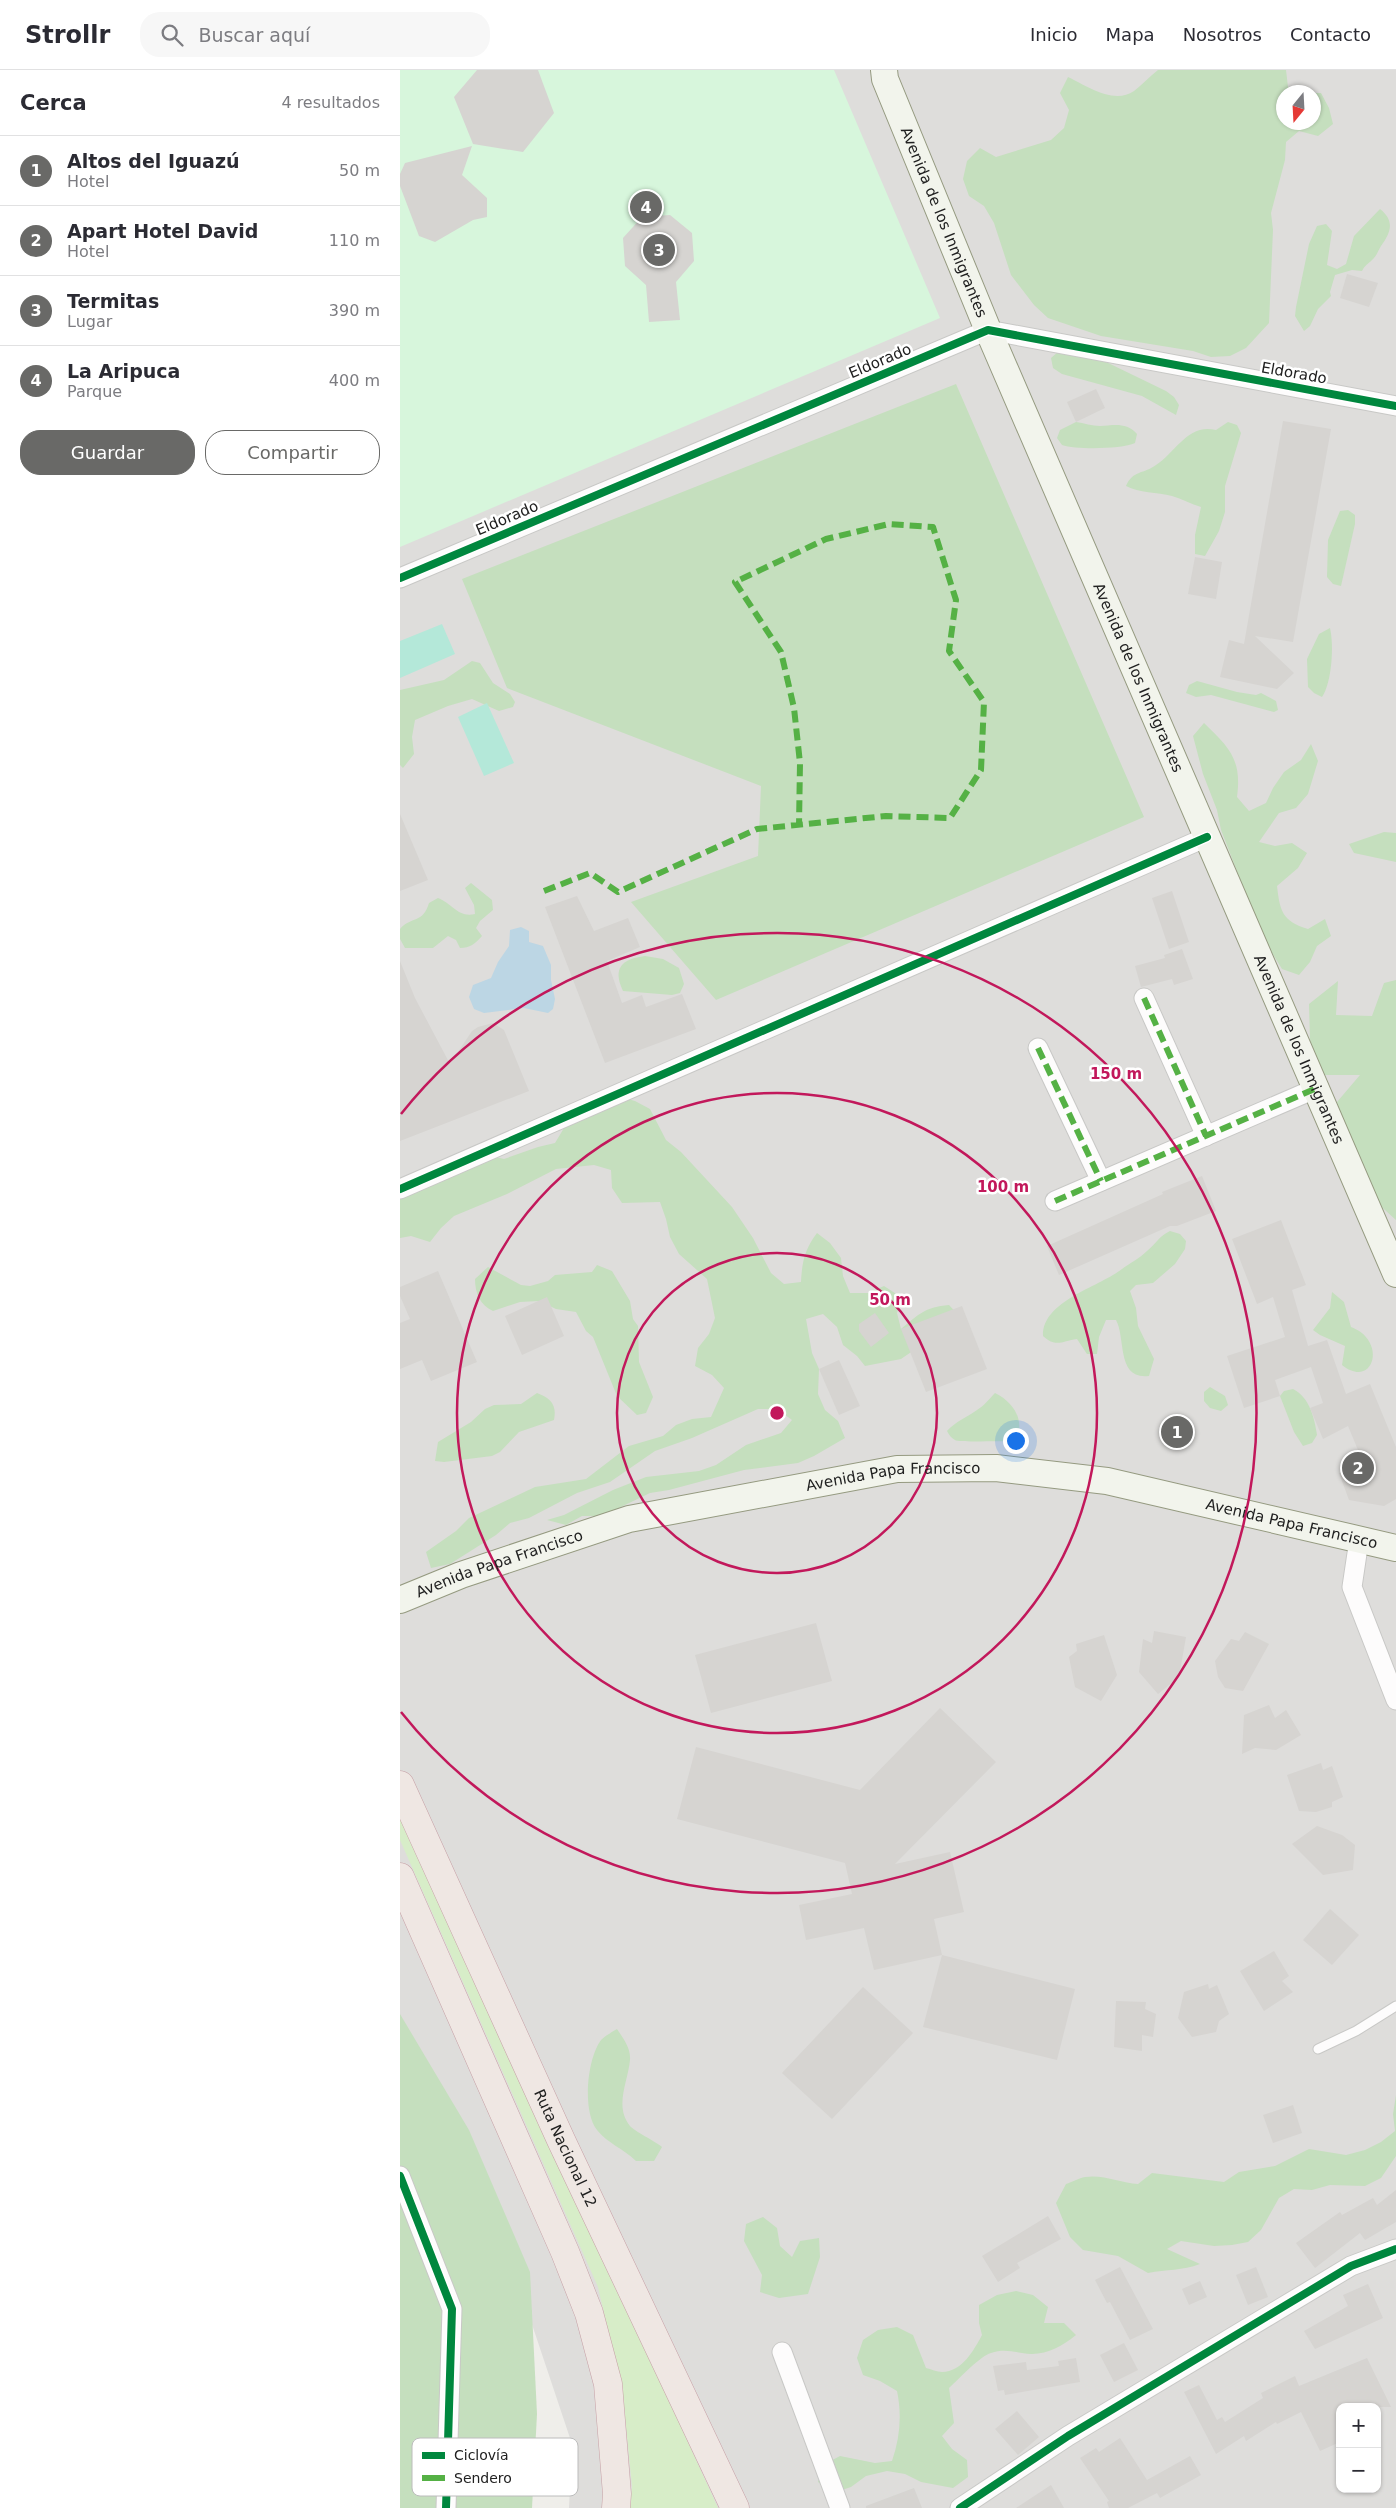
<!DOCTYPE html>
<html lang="es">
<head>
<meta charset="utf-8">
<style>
  :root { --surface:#fff; --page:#f7f7f7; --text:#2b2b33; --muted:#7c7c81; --line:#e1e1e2; --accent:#696967 }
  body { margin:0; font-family:"DejaVu Sans",sans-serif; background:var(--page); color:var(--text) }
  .controls { position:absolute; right:15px; bottom:15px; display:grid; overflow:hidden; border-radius:10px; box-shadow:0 1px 4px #0004 }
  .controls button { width:45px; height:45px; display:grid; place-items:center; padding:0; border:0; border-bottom:1px solid var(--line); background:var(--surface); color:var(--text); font:25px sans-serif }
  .compass { position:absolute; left:876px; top:15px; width:45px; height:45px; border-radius:50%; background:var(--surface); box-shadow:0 1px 4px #0004; rotate:198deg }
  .you { position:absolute; left:615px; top:1370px; width:18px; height:18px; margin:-12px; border:4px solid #fff; border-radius:50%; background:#1a73e8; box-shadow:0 0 0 8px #1a73e833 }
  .badge { display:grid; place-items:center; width:32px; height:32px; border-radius:50%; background:var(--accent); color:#fff; font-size:16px; font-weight:700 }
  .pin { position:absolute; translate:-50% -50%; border:2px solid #fff; box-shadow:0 1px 5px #0006 }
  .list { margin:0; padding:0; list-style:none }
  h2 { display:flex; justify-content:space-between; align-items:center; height:65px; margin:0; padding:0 20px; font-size:21px }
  h2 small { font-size:16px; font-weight:400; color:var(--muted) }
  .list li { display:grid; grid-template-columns:32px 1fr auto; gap:15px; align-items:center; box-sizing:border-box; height:70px; padding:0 20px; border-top:1px solid var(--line) }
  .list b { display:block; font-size:19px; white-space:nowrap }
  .list p { margin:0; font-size:16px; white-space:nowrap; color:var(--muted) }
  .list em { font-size:16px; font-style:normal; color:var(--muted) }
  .actions { display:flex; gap:10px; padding:15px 20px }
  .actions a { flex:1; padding:11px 0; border:1px solid var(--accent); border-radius:20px; text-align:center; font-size:18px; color:var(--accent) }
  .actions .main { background:var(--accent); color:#fff }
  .icon { flex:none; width:28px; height:28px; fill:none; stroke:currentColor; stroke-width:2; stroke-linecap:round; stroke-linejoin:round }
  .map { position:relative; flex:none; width:996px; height:2438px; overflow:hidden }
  header { display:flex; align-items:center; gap:30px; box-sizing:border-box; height:70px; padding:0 25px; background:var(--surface); border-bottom:1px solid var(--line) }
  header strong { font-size:24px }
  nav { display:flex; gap:28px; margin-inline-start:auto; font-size:18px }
  .search { width:350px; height:45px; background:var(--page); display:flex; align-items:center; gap:12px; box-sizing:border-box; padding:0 18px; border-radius:20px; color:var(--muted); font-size:19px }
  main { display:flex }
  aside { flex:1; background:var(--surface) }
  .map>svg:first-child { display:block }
  .residential { fill:#dedddb; fill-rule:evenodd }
  .grass { fill:#d7edc8 }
  .forest { fill:#c5dfbe }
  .park { fill:#d7f6dc }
  .pitch { fill:#b4e8d9 }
  .water { fill:#bcd6e4 }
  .building { fill:#d6d4d1 }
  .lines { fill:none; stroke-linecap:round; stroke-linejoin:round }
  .service-casing { stroke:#c8c8c6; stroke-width:11 }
  .minor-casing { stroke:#c8c8c6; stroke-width:21 }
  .secondary-casing { stroke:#959a80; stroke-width:28 }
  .trunk-casing { stroke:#c6a0a6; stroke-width:29 }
  .service { stroke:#fdfcfc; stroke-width:9 }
  .minor { stroke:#fdfcfc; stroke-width:19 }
  .secondary { stroke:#f2f4ec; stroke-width:26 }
  .trunk { stroke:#efe7e3; stroke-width:28 }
  .quiet { stroke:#55b145; stroke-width:6; stroke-dasharray:12 6; stroke-linecap:butt }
  .cycleway-casing { stroke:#fff; stroke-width:11 }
  .cycleway { stroke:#00873e; stroke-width:8 }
  .ring { fill:none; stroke:#c2185b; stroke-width:2.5 }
  .labels { text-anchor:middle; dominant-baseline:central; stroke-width:5; stroke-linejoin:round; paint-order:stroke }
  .street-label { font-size:15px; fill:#212121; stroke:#fff }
  .key { fill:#fff; stroke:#bcbcbc; stroke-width:1 }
  .key-label { font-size:14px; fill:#212121 }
  .centre { fill:#c2185b; stroke:#fff; stroke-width:2.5 }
  .ring-label { font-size:15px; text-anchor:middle; font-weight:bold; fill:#c2185b; stroke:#fff; stroke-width:5; stroke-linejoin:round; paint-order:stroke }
</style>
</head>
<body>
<header>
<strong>Strollr</strong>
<div class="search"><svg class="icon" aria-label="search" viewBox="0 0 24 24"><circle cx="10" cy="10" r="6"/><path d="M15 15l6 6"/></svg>Buscar aquí</div>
<nav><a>Inicio</a><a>Mapa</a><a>Nosotros</a><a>Contacto</a></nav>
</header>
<main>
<aside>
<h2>Cerca<small>4 resultados</small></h2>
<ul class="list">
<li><span class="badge">1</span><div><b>Altos del Iguazú</b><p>Hotel</p></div><em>50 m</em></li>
<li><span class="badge">2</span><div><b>Apart Hotel David</b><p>Hotel</p></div><em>110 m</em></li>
<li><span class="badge">3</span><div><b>Termitas</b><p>Lugar</p></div><em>390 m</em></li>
<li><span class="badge">4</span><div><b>La Aripuca</b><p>Parque</p></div><em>400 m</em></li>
</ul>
<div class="actions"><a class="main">Guardar</a><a>Compartir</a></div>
</aside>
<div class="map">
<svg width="996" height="2438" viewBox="0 0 996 2438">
  <rect width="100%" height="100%" fill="#efeeea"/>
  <path class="residential" d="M0 0H996V2438H169L172 2374 70 2069 0 2110ZM884 22H914V52H884ZM940 2337H977V2419H940Z"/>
  <polygon class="grass" points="0,1739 318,2438 230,2438 232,2416 223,2327 198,2217 0,1770"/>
  <g class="forest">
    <path d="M758 0H886L888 17 911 22H884V52H914V23H921L929 38 933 54 918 66 899 61 886 72 885 90 871 143 873 160 869 253 846 278 830 286 811 287 793 281 701 266 648 248 634 235 611 205 594 153 584 136 569 126 563 109 567 91 580 78 596 87 651 70 664 58 669 40 660 23 668 7C687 16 714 35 734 21 742 15 750 6 758 0Z"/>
    <path d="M980 139C995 151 991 162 981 176 978 181 976 187 972 190 968 194 965 195 962 201L952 200 935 205 930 222 931 226 918 239 910 256 904 261 895 246 896 237 909 174 917 156 926 154 932 161 927 195 937 199 946 194 954 166Z"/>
    <polygon points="658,282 702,290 766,321 774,327 779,335 776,345 742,326 662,304 653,298 651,288"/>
    <polygon points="556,314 744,747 316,930 231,832 358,786 361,716 107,618 62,509"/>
    <path d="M676 352C684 353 692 356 700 356 714 355 727 352 737 364L735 373C722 379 677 380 662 375L657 368 660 360Z"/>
    <path d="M828 352 837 355 841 363 825 416V442L819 461 805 486 795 484V465L801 437C791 434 782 429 772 426 757 422 739 423 726 416 733 400 744 404 756 395 776 382 788 353 816 360Z"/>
    <polygon points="948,440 955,445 955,454 941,516 933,514 927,507 928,470 940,441"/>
    <path d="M930 558C934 575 932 612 922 627L914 623 908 617 907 589 919 564Z"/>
    <polygon points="72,591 80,593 93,613 110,624 115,632 113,637 99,641 72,629 48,636 15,650 12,667 14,684 3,698 0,695 0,620 44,610"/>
    <polygon points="797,611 837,622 856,625 861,623 876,631 878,640 874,642 811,625 796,627 786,623 789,615"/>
    <path d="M804 653C830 678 842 690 837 727L849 741 866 733 873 718 884 702 901 690 911 674 918 691 908 724 896 738 879 743 859 772 875 776 892 773 907 783 898 798 877 816C880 841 882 851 908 859L925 849 931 866 917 876 910 892 899 905 882 899 863 868 821 760 817 740 803 704 793 666Z"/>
    <polygon points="984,762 996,763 996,792 954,783 949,774"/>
    <path d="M71 813 92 830 93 840 80 851 76 858 82 866C75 874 70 878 60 878L56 870 48 866 33 878H5L0 869V859C11 846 23 854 29 833L38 828C53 834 58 848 75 844L74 835 65 818Z"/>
    <path d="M245 886 263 889 279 898 284 914 280 923 272 925 223 921C212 898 222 889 245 886Z"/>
    <polygon points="996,910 996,1150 975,1131 965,1097 941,1067 937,1032 960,1005 922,1005 910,970 909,934 938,911 936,945 972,946 984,913"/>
    <path d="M217 1026 235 1031 250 1039 266 1070 281 1082 332 1137 353 1168 371 1203 384 1214 401 1212C402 1191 405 1179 417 1163L430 1173 441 1188 443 1206 450 1223H468L484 1216 501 1227 497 1243 501 1259C519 1244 525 1237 549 1235L561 1248 501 1289 465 1296 457 1286 443 1275 437 1257 423 1244 406 1249 412 1283 419 1299 418 1324 425 1340 438 1351 445 1368 414 1386 398 1393 344 1400 269 1420 250 1423 202 1446H182L166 1455 147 1450 164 1445 213 1420 246 1407 299 1401 316 1395 346 1375 381 1363 392 1350 377 1339H358L292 1368 255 1381 210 1412 177 1423 129 1448 110 1453 96 1465 50 1494 31 1498 26 1482 56 1461 69 1448 84 1441 135 1417 186 1409 229 1376 263 1366 276 1355 292 1349 311 1347 324 1318 312 1305 295 1296 298 1278 309 1264 315 1248 307 1209 279 1184 270 1167 266 1149 260 1132 222 1133 212 1118 211 1100 194 1095 156 1099 107 1124 54 1146 41 1158 30 1172 11 1166 0 1168V1125L87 1085 104 1089 138 1077 155 1073 164 1058 168 1041Z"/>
    <path d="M770 1161 780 1164 786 1171 785 1179 775 1194 753 1213 736 1215 730 1221 736 1238 738 1256 754 1289 749 1306C716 1310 726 1268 716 1250H706L699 1267 697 1284H687L677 1269C662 1271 656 1278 643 1266 642 1231 699 1217 722 1199 730 1193 740 1188 747 1181 757 1173 758 1167 770 1161Z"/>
    <path d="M197 1195 212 1201 230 1231 233 1249 238 1256 239 1292 253 1327 246 1343 237 1345 217 1326 193 1267 186 1261 176 1242 156 1239 139 1231 120 1232 93 1241C80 1235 75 1223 75 1209L88 1197 121 1215 130 1216 148 1211 155 1205 192 1202Z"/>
    <path d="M932 1222 944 1232 951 1257C956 1259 962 1262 965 1266 983 1285 968 1316 942 1295L945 1276 920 1265 913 1260 930 1238Z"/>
    <polygon points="810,1317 825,1326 828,1335 821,1341 810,1338 804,1331 804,1322"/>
    <path d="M893 1319C910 1328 914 1347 917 1365L912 1373 903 1376 894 1362 880 1326 884 1321Z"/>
    <path d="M137 1323C151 1328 157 1335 154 1350L119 1362 100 1382 92 1386 44 1392 35 1391 38 1372 71 1352 85 1339 94 1335 121 1334Z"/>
    <path d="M595 1323C615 1333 625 1351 616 1372 604 1370 560 1373 555 1370 551 1368 549 1365 547 1361 556 1351 566 1348 577 1340 584 1336 589 1329 595 1323Z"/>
    <polygon points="0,1944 69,2060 130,2202 137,2344 132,2438 0,2438"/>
    <path d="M217 1959C223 1968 231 1978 230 1990 228 2012 214 2036 230 2056 234 2061 255 2071 262 2077L254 2091H236C224 2079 207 2073 197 2060 182 2041 187 1989 201 1970 205 1966 212 1962 217 1959Z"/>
    <path d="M996 2025V2086L981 2108 965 2116 930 2115 912 2120 894 2119 879 2128 861 2160 848 2172 832 2175 814 2176 781 2171 767 2179 800 2194C782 2201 767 2199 748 2203L718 2186 683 2180 670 2167 656 2133 666 2114C672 2112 679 2108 685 2107 703 2104 721 2113 738 2114L752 2103 824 2112 839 2102 875 2096 909 2079 946 2085 965 2080 981 2072 995 2061 993 2044Z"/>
    <polygon points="363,2147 377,2158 380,2176 392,2187 400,2171 419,2168 420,2187 408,2224 379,2228 360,2222 362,2205 344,2171 346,2154"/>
    <path d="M616 2221 633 2225 648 2237 644 2253H664L676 2265C660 2278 643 2287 622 2283 611 2281 602 2279 591 2283 580 2286 559 2309 549 2318L554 2353 542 2366 552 2379 567 2390 568 2407 553 2418 521 2412 505 2404 487 2401 466 2406 451 2417 433 2423 418 2412 423 2395 440 2386 475 2393 492 2391C500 2368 502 2345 497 2321L480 2311 463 2305 457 2288 463 2270 478 2260 497 2257 513 2265 526 2298C531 2299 537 2302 542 2302 562 2302 574 2280 582 2265L579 2253V2235L597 2225Z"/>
  </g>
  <polygon class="park" points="0,0 434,0 540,248 0,477"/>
  <g class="pitch">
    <polygon points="42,554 55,584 0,608 0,571"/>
    <polygon points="87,633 114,693 84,706 58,647"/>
  </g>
  <polygon class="water" points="121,857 129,861 129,872 143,876 151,895 151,910 155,929 153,939 148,943 124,938 84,943 74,939 69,927 73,915 91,908 98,892 109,876 110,860"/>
  <g class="building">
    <polygon points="77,0 138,0 154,43 123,82 73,74 54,27"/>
    <polygon points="72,76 62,105 87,128 87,147 73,150 35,172 19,166 0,116 0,104 5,93"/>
    <polygon points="270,145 292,163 294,191 276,212 280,250 249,252 246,215 225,196 223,168 242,147"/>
    <polygon points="947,204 978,213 969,237 940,228"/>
    <polygon points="696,319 705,338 676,352 667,332"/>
    <polygon points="883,351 931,359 893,572 855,566 894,603 877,619 820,607 829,570 844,574"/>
    <polygon points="795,487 822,492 816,529 788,524"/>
    <polygon points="0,744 28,810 0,821"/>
    <polygon points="772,821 789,872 769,879 752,828"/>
    <polygon points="177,826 194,861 228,848 240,877 207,891 222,933 242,925 246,937 282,924 296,959 205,993 145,837"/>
    <polygon points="782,879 793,909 774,915 772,909 741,917 735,896 765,888 764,885"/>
    <polygon points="0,891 15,928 50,994 72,961 78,957 93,953 104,960 129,1021 0,1071"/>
    <polygon points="802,1106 816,1141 777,1156 770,1156 659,1205 647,1176 763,1124 762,1122"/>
    <polygon points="881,1150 906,1215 892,1220 908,1276 927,1270 946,1324 970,1314 996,1377 996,1429 984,1436 949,1430 939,1403 963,1392 948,1356 923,1369 910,1338 923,1333 911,1297 875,1310 880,1326 844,1338 827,1286 885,1267 873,1227 857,1234 832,1169"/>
    <polygon points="38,1201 77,1292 31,1311 22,1290 0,1299 0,1253 10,1249 0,1226 0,1217"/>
    <polygon points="147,1227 164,1266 122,1285 105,1246"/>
    <polygon points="562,1236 587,1299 526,1322 501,1259"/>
    <polygon points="475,1243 489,1263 471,1277 459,1261 459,1254"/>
    <polygon points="439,1290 460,1336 439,1345 419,1299"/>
    <polygon points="416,1553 432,1611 311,1643 295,1585"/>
    <polygon points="754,1561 786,1567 779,1607 758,1624 739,1602 743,1569 752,1573"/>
    <polygon points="845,1562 869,1574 843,1621 825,1618 818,1607 815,1591 831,1569 839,1571"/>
    <polygon points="704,1565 717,1605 701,1631 675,1617 669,1587 677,1581 676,1574"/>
    <polygon points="869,1635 875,1648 886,1640 901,1665 876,1680 855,1678 842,1684 844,1645"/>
    <polygon points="540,1638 596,1692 495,1794 550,1782 564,1842 534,1849 542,1885 474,1900 464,1858 406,1870 399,1835 452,1824 445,1793 277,1749 296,1677 460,1720"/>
    <polygon points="921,1693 923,1700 932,1696 943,1727 932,1732 932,1737 916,1742 899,1741 887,1705"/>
    <polygon points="917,1756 942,1765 955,1775 953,1800 923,1805 892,1774"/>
    <polygon points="930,1839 959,1865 932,1895 903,1870"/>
    <polygon points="874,1881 889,1906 882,1911 893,1922 864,1941 840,1901"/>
    <polygon points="542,1885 675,1919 657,1990 523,1957"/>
    <polygon points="808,1914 809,1919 817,1915 829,1944 819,1951 816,1962 792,1967 778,1948 784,1922"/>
    <polygon points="463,1917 513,1963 432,2049 382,2003"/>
    <polygon points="716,1931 746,1932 745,1939 756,1944 753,1967 742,1965 742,1981 714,1977"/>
    <polygon points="893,2035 902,2063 873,2073 863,2045"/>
    <polygon points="996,2120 996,2152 965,2170 960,2163 915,2198 896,2173 940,2142 942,2145 973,2128 977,2135"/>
    <polygon points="648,2146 661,2169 617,2193 620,2198 598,2212 582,2186"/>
    <polygon points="720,2197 753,2259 730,2270 710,2232 707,2233 695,2210"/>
    <polygon points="856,2197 868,2227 848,2235 836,2205"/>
    <polygon points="800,2211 807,2227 789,2235 782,2219"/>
    <polygon points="968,2214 983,2248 915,2279 904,2261 948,2236 943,2225"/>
    <polygon points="724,2273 738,2300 714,2312 700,2285"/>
    <polygon points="676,2288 680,2312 605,2325 604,2320 598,2321 593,2296 626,2292 627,2300 659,2296 658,2291"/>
    <polygon points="967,2288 991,2337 940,2337 940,2372 920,2381 901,2342 877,2354 876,2352 846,2371 844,2366 816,2384 784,2322 799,2315 817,2350 822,2347 825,2352 863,2328 861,2323 895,2306 899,2316"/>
    <polygon points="617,2341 639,2367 618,2385 595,2359"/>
    <polygon points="720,2368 747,2410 790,2386 801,2405 760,2428 757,2423 728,2438 709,2438 707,2432 709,2431 680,2388 696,2378 699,2382"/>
    <polygon points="651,2415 664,2438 616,2438"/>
    <polygon points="514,2418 522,2438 466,2438 466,2436"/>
  </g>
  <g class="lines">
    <defs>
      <polyline id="service" points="918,1979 956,1961 996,1936"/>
      <g id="minor">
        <polyline points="0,508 588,260 996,336"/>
        <polyline points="744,928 806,1066"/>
        <polyline points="638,978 701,1111"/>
        <polyline points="0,1119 807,767"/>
        <polyline points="655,1131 917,1018"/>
        <polyline points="959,1470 952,1517 996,1630"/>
        <polyline points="0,2106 52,2239 46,2438"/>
        <polyline points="382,2282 440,2438"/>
        <polyline points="560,2438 668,2366 951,2196 996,2179"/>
      </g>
      <g id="secondary">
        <path id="s1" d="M484 0 485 9 588 260 996 1204"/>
        <path id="s2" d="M0 1530 61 1505 229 1449 497 1399 596 1398 707 1411 996 1478"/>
      </g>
      <g id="trunk">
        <path id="s3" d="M0 1715 161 2070 335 2438"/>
        <polyline points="0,1807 165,2182 189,2243 208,2314 217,2424 216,2438"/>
      </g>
    </defs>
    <use href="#service" class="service-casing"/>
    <use href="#minor" class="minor-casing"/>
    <use href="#secondary" class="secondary-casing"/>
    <use href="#trunk" class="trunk-casing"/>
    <use href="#service" class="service"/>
    <use href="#minor" class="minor"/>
    <use href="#secondary" class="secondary"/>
    <use href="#trunk" class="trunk"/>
    <g class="quiet">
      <polyline points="144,821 190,803 218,822 357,759 486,746 550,748 581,700 584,632 549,581 556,530 533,457 489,454 426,469 335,512 381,582 394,638 400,693 399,756"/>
      <polyline points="744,928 806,1066"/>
      <polyline points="638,978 701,1111"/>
      <polyline points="655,1131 917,1018"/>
    </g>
    <defs>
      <g id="cycleway">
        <polyline points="0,508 588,260 996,336"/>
        <polyline points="0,1119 807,767"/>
        <polyline points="0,2106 52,2239 46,2438"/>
        <polyline points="560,2438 668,2366 951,2196 996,2179"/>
      </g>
    </defs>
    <use href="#cycleway" class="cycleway-casing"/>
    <use href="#cycleway" class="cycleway"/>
  </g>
  <g class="ring">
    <circle cx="377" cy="1343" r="160"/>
    <circle cx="377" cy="1343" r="320"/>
    <path d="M1 1044A480 480 0 1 1 1 1642"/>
  </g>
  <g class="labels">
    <g class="street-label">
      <text stroke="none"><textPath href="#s1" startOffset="164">Avenida de los Inmigrantes</textPath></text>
      <text transform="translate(480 291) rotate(-23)">Eldorado</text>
      <text transform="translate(894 303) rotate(10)">Eldorado</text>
      <text transform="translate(107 448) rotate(-23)">Eldorado</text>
      <text stroke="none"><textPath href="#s1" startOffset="659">Avenida de los Inmigrantes</textPath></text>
      <text stroke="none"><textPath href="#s1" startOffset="1064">Avenida de los Inmigrantes</textPath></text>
      <text stroke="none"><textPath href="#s2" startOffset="511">Avenida Papa Francisco</textPath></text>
      <text stroke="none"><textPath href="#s2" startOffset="916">Avenida Papa Francisco</textPath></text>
      <text stroke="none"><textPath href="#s2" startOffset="106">Avenida Papa Francisco</textPath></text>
      <text stroke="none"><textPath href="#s3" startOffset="399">Ruta Nacional 12</textPath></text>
    </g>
  </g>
  <rect x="12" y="2368" width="166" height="58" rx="8" class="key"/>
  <rect x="22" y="2382" width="23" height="7" fill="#00873e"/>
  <rect x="22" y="2405" width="23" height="6" fill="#55b145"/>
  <g class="key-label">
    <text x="54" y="2390">Ciclovía</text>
    <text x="54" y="2413">Sendero</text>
  </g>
  <circle cx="377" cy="1343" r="8" class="centre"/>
  <g class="ring-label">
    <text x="716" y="1009">150 m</text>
    <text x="603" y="1122">100 m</text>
    <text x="490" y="1235">50 m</text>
  </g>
</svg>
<div class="controls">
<button>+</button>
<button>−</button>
</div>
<svg class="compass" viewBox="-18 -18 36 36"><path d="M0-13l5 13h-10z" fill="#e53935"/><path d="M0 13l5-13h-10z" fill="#7c7c81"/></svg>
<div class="you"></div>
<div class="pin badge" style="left:777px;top:1362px">1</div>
<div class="pin badge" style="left:958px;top:1398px">2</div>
<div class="pin badge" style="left:259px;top:180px">3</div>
<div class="pin badge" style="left:246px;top:137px">4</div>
</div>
</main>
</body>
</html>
